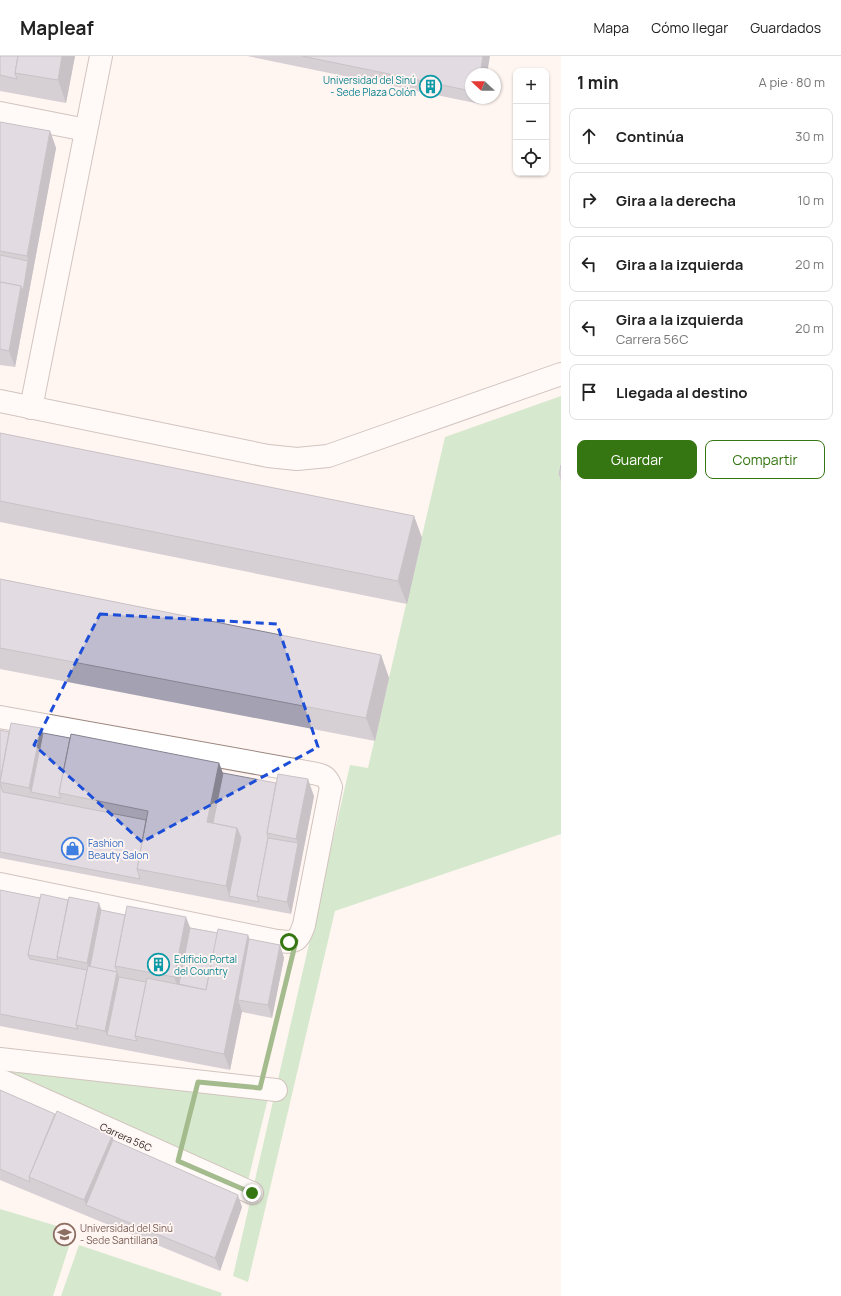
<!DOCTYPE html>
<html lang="es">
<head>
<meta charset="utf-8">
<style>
  :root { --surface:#fff; --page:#f6f6f6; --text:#222; --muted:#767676; --line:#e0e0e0; --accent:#367612 }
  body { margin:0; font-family:Manrope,sans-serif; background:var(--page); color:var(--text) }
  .controls { position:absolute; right:12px; top:12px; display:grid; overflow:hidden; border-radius:8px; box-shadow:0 1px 3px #0004 }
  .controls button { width:36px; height:36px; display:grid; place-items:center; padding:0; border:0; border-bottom:1px solid var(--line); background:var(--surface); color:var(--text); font:20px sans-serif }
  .compass { position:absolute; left:465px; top:12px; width:36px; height:36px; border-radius:50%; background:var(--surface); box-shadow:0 1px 3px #0004; rotate:292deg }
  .stop { position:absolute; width:12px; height:12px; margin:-9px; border:3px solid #367612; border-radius:50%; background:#fff }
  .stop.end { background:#367612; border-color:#fff; box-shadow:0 1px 4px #0008 }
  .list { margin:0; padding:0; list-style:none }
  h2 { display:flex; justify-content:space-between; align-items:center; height:52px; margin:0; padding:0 16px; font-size:17px }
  h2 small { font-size:13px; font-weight:400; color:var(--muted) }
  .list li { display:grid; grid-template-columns:26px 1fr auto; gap:12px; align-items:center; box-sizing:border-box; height:56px; margin:0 8px 8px; padding:0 8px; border:1px solid var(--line); border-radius:8px }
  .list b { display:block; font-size:15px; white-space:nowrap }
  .list p { margin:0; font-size:13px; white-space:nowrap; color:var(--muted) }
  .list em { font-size:13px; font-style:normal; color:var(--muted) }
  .actions { display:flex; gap:8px; padding:12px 16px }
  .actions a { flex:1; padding:9px 0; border:1px solid var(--accent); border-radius:8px; text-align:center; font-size:14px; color:var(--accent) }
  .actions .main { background:var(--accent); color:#fff }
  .icon { flex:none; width:22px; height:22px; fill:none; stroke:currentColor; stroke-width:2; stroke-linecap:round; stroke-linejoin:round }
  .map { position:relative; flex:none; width:561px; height:1240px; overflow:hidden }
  header { display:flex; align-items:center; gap:24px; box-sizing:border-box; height:56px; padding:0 20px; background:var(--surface); border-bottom:1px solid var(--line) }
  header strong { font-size:19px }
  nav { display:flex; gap:22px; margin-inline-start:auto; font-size:14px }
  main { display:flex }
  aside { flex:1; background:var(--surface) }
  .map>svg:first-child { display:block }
  .green { fill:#a5d89f }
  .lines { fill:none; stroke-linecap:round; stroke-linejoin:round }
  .minor-casing { stroke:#9b877f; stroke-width:24 }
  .path { stroke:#c0b7b4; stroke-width:2.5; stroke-dasharray:3 3; stroke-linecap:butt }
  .minor { stroke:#fff; stroke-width:22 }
  .wall { fill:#a4a2b2 }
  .shaded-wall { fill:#868491 }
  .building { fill:#bfbccf; stroke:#868491 }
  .route { stroke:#367612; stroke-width:5 }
  .marked { fill:none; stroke:#1d4ed8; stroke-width:3; stroke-dasharray:8 5; stroke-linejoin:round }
  .labels { text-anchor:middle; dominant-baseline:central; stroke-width:3.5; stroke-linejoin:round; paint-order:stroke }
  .culture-label { font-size:10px; fill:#0d838f; stroke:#fff5f2; text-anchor:end }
  .shop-label { font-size:10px; fill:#366cbe; stroke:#fff5f2; text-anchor:start }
  .street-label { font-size:10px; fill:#302824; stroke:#fff5f2 }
  .education-label { font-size:10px; fill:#785e54; stroke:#fff5f2; text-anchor:start }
</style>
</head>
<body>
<header>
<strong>Mapleaf</strong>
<nav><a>Mapa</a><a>Cómo llegar</a><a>Guardados</a></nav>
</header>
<main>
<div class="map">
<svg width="561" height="1240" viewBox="0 0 561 1240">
  <rect width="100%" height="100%" fill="#fff5f2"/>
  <g class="green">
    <polygon points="561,340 561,778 335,855 248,1226 233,1220 350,709 368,712 445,381"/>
    <polygon points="0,1015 269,1038 247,1129"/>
    <polygon points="0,1153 74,1175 53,1240 0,1240"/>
    <polygon points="79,1189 222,1237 221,1240 61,1240"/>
  </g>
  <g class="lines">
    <defs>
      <g id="minor">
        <polyline points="0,57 86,74"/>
        <polyline points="0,345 268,400 297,403 328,400 561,318"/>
        <polyline points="31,352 101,0"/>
        <path d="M0 661 312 717C323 719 327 720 331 731L304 869C298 886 295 887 277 885L0 828"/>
        <polyline points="0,1003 276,1034"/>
        <polyline points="0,1024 252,1137"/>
      </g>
    </defs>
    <use href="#minor" class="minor-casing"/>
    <g class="path">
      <polyline points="267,1005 289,914"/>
      <polyline points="185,1077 191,1053"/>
    </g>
    <use href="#minor" class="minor"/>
  </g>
  <g class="wall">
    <polygon points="0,0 75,0 66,47 0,35"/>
    <polygon points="247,0 490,0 471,18 471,42 482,42 480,48"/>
    <polygon points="0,66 50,75 56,92 15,311 0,309"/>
    <polygon points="0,377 414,460 422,482 407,548 0,466"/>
    <polygon points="561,409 561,426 559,419"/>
    <polygon points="0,523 381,599 389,622 375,685 0,613"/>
    <polygon points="41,672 43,677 70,682 219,707 223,717 314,740 291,858 0,802 0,674 9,676"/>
    <polygon points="0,834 218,877 248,879 249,883 280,889 284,902 272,962 242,956 242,955 230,1014 0,970"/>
    <polygon points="0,1034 55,1058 112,1080 113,1084 242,1151 220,1215 0,1124"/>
  </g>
  <g class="shaded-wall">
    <polygon points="62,0 75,0 66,47 58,24"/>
    <polygon points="483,0 490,0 487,18 480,18"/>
    <polygon points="478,42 482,42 480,48"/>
    <polygon points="50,75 56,92 15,311 9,295 21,230 28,205 27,200"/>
    <polygon points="414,460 422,482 407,548 398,525"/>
    <polygon points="381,599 389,622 375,685 366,662"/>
    <polygon points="41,672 47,689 31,736 29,732"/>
    <polygon points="219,707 225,723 215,777 207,766"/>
    <polygon points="308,723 314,740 291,858 287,846 298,787 296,783"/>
    <polygon points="237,772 243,789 229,840 232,847 226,830"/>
    <polygon points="99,847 106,867 89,914 87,907"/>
    <polygon points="186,861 195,884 178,932 174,921"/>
    <polygon points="248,879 254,895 238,944 242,955 230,1014 224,998"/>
    <polygon points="280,889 284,902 272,962 268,949"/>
    <polygon points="117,916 123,933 107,979 105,975"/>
    <polygon points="112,1080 118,1096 86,1149 84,1144"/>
    <polygon points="238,1139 242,1151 220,1215 215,1202"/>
  </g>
  <g class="building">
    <polygon points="0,0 18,0 15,17 17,23 0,19"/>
    <polygon points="18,0 62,0 58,24 15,17"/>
    <polygon points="302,0 483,0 480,18 471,18 471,35"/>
    <polygon points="0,66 50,75 27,200 0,195"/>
    <polygon points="0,199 28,205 23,235 21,230 0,226"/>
    <polygon points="0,226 21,230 9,295 0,293"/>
    <polygon points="0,377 414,460 398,525 0,445"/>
    <polygon points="561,409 561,420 559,419"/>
    <polygon points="0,523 381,599 366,662 0,592"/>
    <polygon points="11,667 41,672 29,732 0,726"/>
    <polygon points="0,674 9,676 0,725"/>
    <polygon points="43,677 70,682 59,737 61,742 31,736"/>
    <polygon points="71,678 219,707 207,766 237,772 226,830 137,813 148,755 59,737"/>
    <polygon points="223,717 276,727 267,777 268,782 257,840 259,846 229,840 241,782 237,772 213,767"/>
    <polygon points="278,718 308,723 296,783 267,777"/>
    <polygon points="0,727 3,736 146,764 137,813 140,823 0,796"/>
    <polygon points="268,782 298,787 287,846 257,840"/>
    <polygon points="0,834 40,842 28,899 30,903 87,914 76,969 78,973 0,958"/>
    <polygon points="41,838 68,844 57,901 58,904 28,899"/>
    <polygon points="69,841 99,847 87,907 57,901"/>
    <polygon points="127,850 186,861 174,921 115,910"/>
    <polygon points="101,854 125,859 115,910 117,916 90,911"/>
    <polygon points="190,872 218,877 206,934 179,928"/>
    <polygon points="218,873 248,879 224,998 135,980 147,922 206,934"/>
    <polygon points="249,883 280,889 268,949 238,944"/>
    <polygon points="88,910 117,916 105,975 76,969"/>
    <polygon points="119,921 146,926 135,980 137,985 107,979"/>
    <polygon points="0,1034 55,1058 29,1121 30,1126 0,1113"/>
    <polygon points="57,1055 112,1080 84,1144 29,1121"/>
    <polygon points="113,1084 238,1139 215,1202 86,1149"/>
  </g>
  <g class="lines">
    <polyline class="route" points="252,1137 178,1105 198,1026 260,1032 296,885 289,886"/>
  </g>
  <path d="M0 0H561V1240H0ZM100 558 277 568 318 691 142 786 34 689Z" fill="#fff5f2" fill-opacity=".55" fill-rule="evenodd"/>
  <path class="marked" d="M100 558 277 568 318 691 142 786 34 689Z"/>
  <defs>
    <symbol id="building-ring" viewBox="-11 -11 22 22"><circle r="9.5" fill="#fff5f2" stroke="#0f9aa8" stroke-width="1.5"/><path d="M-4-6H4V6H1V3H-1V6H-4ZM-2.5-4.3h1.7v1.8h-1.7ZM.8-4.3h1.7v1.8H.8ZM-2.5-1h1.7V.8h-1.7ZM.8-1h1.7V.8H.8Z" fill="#0f9aa8"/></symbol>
    <symbol id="shop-ring" viewBox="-11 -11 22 22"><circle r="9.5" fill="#fff5f2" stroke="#3f7fe0" stroke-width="1.5"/><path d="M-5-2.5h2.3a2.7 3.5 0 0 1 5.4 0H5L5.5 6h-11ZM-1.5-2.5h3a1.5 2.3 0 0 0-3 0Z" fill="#3f7fe0"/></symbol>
    <symbol id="university-ring" viewBox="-11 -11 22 22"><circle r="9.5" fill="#fff5f2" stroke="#8d6e63" stroke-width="1.5"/><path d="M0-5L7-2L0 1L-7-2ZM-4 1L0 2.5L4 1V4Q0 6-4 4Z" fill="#8d6e63"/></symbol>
  </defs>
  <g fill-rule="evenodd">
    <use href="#building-ring" x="418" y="18" width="25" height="25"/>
    <use href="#shop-ring" x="60" y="780" width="25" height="25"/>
    <use href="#building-ring" x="146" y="896" width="25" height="25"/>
    <use href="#university-ring" x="52" y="1166" width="25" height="25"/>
  </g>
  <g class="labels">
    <g class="culture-label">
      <text x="416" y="24">Universidad del Sinú<tspan x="416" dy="12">- Sede Plaza Colón</tspan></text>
      <text x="174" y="903" text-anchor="start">Edificio Portal<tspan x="174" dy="12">del Country</tspan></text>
    </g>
    <g class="shop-label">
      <text x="88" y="787">Fashion<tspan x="88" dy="12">Beauty Salon</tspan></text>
    </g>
    <g class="street-label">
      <text transform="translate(126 1081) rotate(24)">Carrera 56C</text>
    </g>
    <g class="education-label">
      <text x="80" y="1172">Universidad del Sinú<tspan x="80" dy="12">- Sede Santillana</tspan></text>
    </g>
  </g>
</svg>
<div class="controls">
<button>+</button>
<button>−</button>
<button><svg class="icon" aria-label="locate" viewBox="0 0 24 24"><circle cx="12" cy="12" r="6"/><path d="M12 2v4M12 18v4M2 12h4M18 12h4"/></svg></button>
</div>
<svg class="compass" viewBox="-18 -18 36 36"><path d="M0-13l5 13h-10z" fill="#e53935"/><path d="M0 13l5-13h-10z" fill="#767676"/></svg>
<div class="stop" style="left:289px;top:886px"></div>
<div class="stop end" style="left:252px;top:1137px"></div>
</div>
<aside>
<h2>1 min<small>A pie · 80 m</small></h2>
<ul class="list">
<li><svg class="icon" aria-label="ahead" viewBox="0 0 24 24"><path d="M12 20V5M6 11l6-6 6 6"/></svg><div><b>Continúa</b></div><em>30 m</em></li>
<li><svg class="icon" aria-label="right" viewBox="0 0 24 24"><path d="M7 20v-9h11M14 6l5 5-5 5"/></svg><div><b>Gira a la derecha</b></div><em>10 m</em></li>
<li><svg class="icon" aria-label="left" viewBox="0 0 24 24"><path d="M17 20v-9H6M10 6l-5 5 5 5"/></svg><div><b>Gira a la izquierda</b></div><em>20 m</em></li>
<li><svg class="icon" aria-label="left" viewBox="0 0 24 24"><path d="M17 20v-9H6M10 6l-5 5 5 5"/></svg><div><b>Gira a la izquierda</b><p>Carrera 56C</p></div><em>20 m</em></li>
<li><svg class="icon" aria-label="arrive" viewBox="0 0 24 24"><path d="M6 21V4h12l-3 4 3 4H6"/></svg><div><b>Llegada al destino</b></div></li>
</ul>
<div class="actions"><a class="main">Guardar</a><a>Compartir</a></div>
</aside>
</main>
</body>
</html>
